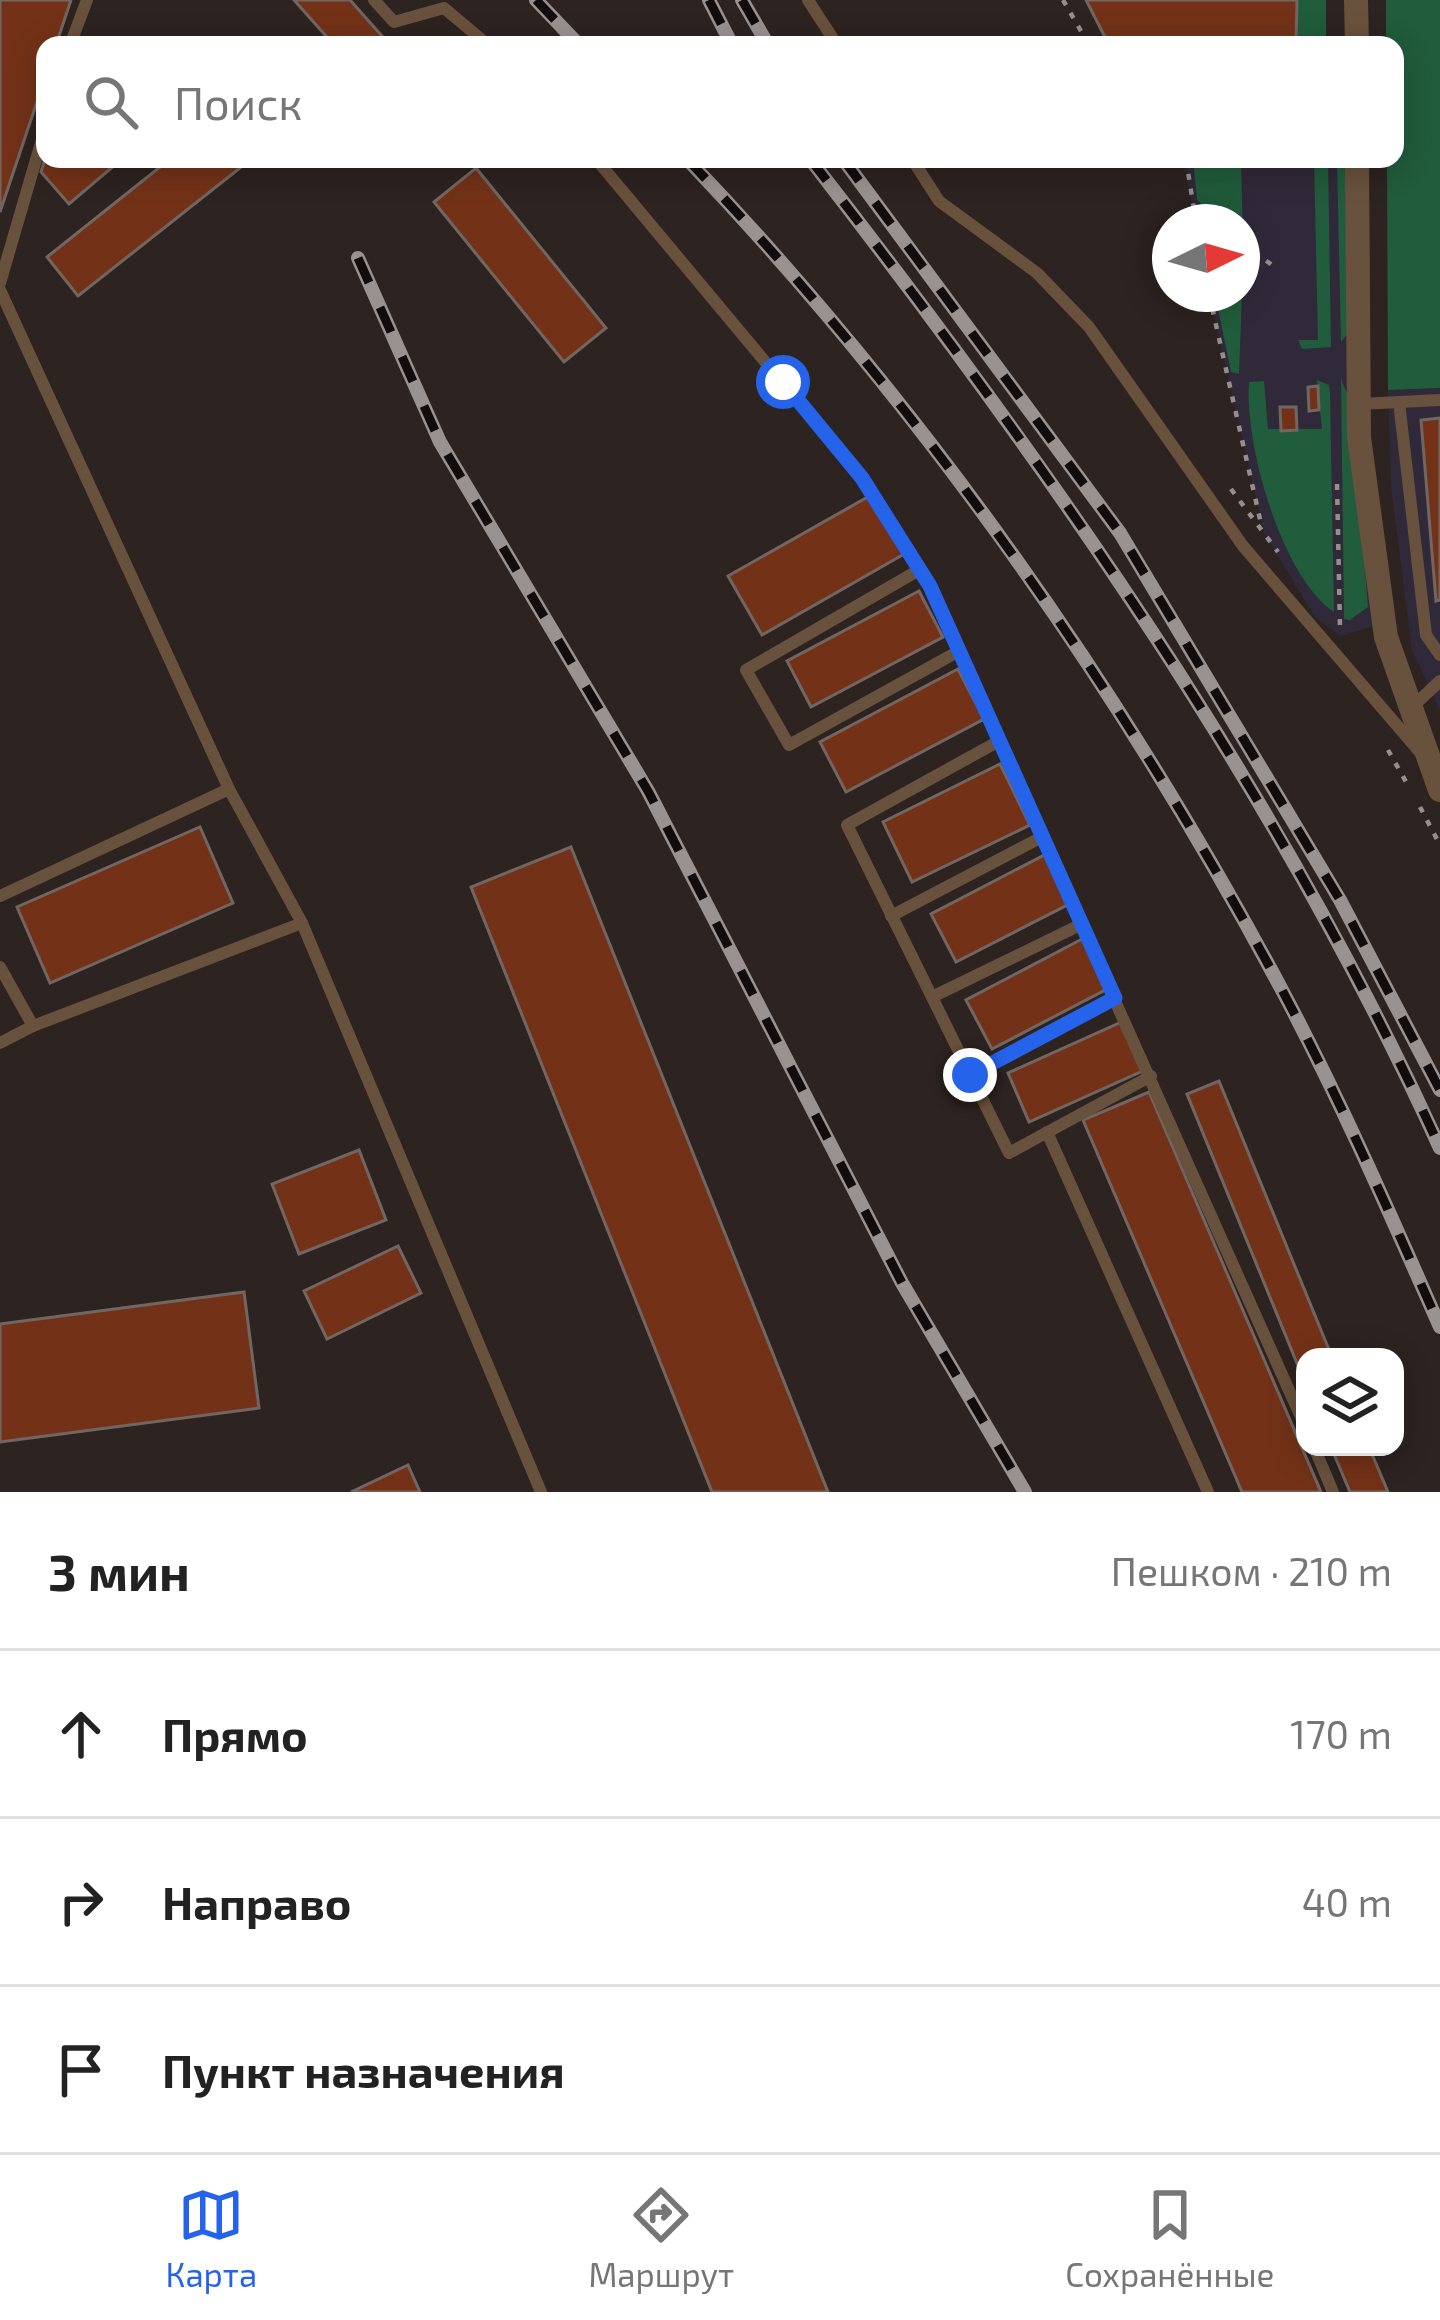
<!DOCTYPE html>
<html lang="ru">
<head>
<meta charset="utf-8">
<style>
  :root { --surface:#fff; --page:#f2f2f2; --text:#222; --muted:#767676; --line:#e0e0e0; --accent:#2563eb }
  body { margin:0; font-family:"Exo 2",sans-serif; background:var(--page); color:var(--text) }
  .controls { position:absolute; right:36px; bottom:36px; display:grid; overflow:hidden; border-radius:24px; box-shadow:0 6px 30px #0003 }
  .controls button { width:108px; height:108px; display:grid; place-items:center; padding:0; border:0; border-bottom:3px solid var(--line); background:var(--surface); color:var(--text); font:60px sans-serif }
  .compass { position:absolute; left:1152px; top:204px; width:108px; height:108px; border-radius:50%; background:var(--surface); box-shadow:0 6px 30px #0003; rotate:85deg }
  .stop { position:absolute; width:36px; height:36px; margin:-27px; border:9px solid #2563eb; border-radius:50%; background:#fff }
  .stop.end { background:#2563eb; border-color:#fff; box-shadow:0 3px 12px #0008 }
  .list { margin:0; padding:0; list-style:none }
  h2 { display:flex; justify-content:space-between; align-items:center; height:156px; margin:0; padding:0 48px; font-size:51px }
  h2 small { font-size:39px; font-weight:400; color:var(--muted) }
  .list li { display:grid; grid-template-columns:78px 1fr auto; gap:36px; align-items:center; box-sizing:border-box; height:168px; padding:0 48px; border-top:3px solid var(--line) }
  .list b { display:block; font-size:45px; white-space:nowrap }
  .list em { font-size:39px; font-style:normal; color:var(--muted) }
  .icon { flex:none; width:66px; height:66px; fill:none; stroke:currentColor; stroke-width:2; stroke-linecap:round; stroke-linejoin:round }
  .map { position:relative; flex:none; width:1440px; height:1492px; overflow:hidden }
  .search { position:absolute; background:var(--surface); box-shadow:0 6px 30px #0003; left:36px; right:36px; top:36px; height:132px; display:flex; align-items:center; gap:30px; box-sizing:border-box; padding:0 42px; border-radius:24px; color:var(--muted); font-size:45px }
  .sheet { height:660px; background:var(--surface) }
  nav { display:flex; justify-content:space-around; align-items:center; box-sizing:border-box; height:168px; border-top:3px solid var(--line); background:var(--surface); font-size:33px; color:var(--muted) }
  nav a { display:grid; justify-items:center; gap:6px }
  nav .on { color:var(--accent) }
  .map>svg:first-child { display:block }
  .commercial { fill:#302939 }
  .green { fill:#215c3c }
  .building { fill:#733218; stroke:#726662; stroke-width:3 }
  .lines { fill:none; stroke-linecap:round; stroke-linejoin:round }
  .path { stroke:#988f8d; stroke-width:4.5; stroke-dasharray:6 9; stroke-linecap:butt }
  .lane { stroke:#69523d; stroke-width:12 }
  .street { stroke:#69523d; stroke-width:24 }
  .rail-casing { stroke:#9a9290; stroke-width:14 }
  .rail { stroke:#120d0c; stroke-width:9; stroke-dasharray:27; stroke-linecap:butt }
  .route { stroke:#2563eb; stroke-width:15 }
</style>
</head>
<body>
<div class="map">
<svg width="1440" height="1492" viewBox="0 0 1440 1492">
  <rect width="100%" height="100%" fill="#2d2320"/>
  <g class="commercial">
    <polygon points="1183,159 1357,159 1359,358 1384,623 1341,636 1315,617 1264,533 1209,294 1242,294 1242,222 1196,222"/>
    <polygon points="1440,388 1440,711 1412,650 1391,487 1388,390"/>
  </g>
  <g class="green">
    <polygon points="1297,0 1326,0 1326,45 1296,45"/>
    <polygon points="1386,0 1440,0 1440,388 1388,390 1387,159 1395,159 1395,45 1386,45"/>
    <polygon points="1193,159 1241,159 1243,240 1242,222 1223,222 1197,200"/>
    <polygon points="1314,159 1328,159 1331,347 1302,349 1298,340 1318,340"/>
    <polygon points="1337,159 1346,159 1353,327 1341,342"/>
    <polygon points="1215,294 1242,294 1239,374 1231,372"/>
    <polygon points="1341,379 1351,403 1368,607 1350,620 1344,619"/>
    <path d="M1317 380 1329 385 1330 393 1334 612C1281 577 1244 442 1249 382L1264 381 1268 429H1322Z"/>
  </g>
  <g class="building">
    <polygon points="0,0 71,0 56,45 45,45 45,78 0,212"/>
    <polygon points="294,0 350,0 390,45 334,45"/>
    <polygon points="1086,0 1297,0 1296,45 1109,45"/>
    <polygon points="45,159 122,159 69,204 41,172"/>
    <polygon points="170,159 233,159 240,168 78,296 47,257"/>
    <polygon points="476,168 606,328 564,362 434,202"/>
    <polygon points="1318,386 1319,410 1309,411 1308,387"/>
    <polygon points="1280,407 1296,407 1297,430 1281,431"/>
    <polygon points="1440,418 1440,600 1436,601 1421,420"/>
    <polygon points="873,494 906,553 762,635 728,576"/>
    <polygon points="919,591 943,637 811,707 787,661"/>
    <polygon points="958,669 984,719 846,792 820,742"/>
    <polygon points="1000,764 1030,825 912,882 883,822"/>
    <polygon points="200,827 233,903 50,983 17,907"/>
    <polygon points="571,847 828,1492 712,1492 471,887"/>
    <polygon points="1050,852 1075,901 956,962 931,914"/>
    <polygon points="1084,938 1109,988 992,1049 966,1000"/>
    <polygon points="1126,1020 1147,1069 1029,1122 1008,1073"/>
    <polygon points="1219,1081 1332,1357 1305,1357 1305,1383 1187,1094"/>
    <polygon points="1149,1092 1321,1492 1242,1492 1083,1120"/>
    <polygon points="359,1150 386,1220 299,1254 272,1184"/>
    <polygon points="398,1246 421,1293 327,1339 304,1291"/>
    <polygon points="244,1292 259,1408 0,1442 0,1324"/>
    <polygon points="1331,1447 1369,1447 1388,1492 1350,1492"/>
    <polygon points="408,1465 420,1492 351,1492"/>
  </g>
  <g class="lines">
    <g class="path">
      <polyline points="1063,0 1089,45"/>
      <polyline points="1186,159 1196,222"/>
      <polyline points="1193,206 1215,222"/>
      <polyline points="1242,243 1272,265"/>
      <polyline points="1209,294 1262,528"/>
      <polyline points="1337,484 1340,629"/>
      <polyline points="1231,489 1278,552"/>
      <polyline points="1388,750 1409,787"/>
      <polyline points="1420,807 1440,845"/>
    </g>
    <g class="lane">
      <polyline points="374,0 394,22 444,8 488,45"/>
      <polyline points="808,0 837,45"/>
      <polyline points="70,45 87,0"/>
      <polyline points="596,159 862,478 930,587 1305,1426"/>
      <polyline points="912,159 939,201 1037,273 1089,327 1243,546 1419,751"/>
      <polyline points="0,283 45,129"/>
      <polyline points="0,290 229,789 302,923 541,1492"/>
      <polyline points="1399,402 1426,635 1440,655"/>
      <polyline points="1359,404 1440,400"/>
      <polyline points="919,570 746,670 789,745 959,651"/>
      <polyline points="1410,709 1440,681"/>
      <polyline points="999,741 847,825 1009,1153 1151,1076"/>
      <polyline points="0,896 229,789"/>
      <polyline points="891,916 1042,837"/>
      <polyline points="0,967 33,1026"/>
      <polyline points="932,997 1082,924"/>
      <polyline points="0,1043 33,1026 302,923"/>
      <polyline points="970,1075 1116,998"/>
      <polyline points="1047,1132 1208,1492"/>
      <polyline points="1314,1447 1333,1492"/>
    </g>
    <g class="street">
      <polyline points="1356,0 1357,45"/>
      <polyline points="1357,159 1359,437 1386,637 1440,790"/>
    </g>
    <defs>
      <g id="rail">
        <polyline points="536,0 579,45"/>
        <polyline points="709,0 732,45"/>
        <polyline points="742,0 768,45"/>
        <path d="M687 159C922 406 1121 689 1282 990 1340 1099 1390 1214 1440 1327"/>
        <path d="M810 159C1051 469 1277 789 1440 1148"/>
        <polyline points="843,159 1120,533 1340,900 1440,1090"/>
        <polyline points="358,258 440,442 648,791 902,1283 1025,1492"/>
      </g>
    </defs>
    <use href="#rail" class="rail-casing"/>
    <use href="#rail" class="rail"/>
  </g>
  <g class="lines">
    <polyline class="route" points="783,382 862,478 930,586 1115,998 970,1075"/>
  </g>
</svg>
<div class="controls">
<button><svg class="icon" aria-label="layers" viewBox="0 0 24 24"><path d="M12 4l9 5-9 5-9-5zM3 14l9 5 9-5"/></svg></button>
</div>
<svg class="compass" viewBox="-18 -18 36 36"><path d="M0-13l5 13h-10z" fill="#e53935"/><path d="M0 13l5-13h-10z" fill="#767676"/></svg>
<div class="stop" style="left:783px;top:382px"></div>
<div class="stop end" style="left:970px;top:1075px"></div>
<div class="search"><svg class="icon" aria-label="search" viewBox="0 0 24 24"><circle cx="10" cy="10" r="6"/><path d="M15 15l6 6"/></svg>Поиск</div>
</div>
<section class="sheet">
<h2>3 мин<small>Пешком · 210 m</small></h2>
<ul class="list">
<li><svg class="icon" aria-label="ahead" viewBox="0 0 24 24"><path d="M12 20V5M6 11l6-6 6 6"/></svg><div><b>Прямо</b></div><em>170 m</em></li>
<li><svg class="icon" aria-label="right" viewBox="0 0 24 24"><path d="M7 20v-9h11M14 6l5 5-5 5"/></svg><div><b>Направо</b></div><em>40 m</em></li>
<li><svg class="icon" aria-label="arrive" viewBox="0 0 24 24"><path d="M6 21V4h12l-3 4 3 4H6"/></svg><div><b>Пункт назначения</b></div></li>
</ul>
</section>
<nav>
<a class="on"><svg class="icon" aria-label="map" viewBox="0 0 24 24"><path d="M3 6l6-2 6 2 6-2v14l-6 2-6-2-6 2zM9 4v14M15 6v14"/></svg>Карта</a>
<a><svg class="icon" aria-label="directions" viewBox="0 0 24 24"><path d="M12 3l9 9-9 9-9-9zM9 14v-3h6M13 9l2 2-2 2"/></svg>Маршрут</a>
<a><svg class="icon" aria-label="saved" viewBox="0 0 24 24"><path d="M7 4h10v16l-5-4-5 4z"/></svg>Сохранённые</a>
</nav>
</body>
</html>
